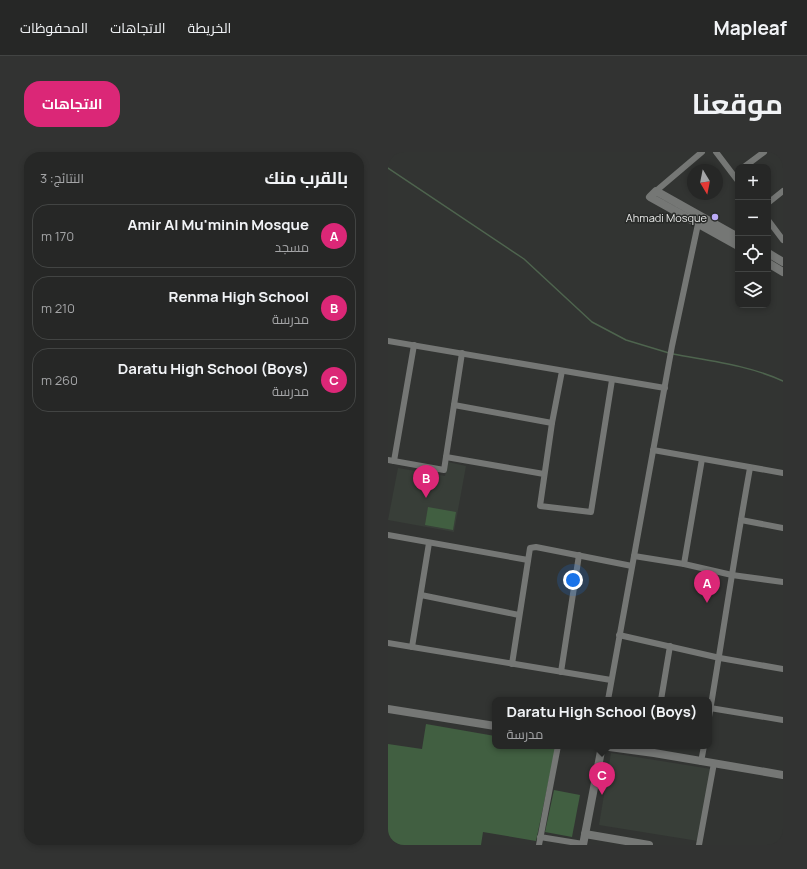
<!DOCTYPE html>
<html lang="ar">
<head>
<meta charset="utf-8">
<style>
  :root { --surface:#262726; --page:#323332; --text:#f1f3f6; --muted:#a4a5a7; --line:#424443; --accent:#db2777 }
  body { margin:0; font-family:Manrope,Cairo,sans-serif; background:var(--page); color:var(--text); direction:rtl }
  .controls { position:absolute; right:12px; top:12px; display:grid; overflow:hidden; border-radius:8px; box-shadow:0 2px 6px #0003 }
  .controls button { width:36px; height:36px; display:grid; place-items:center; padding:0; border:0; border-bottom:1px solid var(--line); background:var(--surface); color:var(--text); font:20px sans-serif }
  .compass { position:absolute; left:299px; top:12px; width:36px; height:36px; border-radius:50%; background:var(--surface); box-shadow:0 2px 6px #0003; rotate:170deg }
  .you { position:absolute; left:185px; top:428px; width:14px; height:14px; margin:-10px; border:3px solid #fff; border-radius:50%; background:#1a73e8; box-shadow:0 0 0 6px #1a73e833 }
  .badge { display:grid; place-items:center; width:26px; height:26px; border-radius:50%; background:var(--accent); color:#fff; font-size:13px; font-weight:700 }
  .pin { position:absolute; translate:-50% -33px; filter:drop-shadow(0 1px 2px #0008) }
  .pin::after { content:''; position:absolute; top:21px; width:14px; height:12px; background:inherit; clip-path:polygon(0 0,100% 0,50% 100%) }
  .popup { position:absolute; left:104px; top:545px; width:220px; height:52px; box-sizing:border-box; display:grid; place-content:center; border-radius:8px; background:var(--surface); filter:drop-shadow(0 1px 3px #0005); font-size:13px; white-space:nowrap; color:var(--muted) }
  .popup b { font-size:15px; color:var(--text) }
  .popup::after { content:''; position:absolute; left:50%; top:100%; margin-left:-8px; border:8px solid transparent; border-top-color:var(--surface) }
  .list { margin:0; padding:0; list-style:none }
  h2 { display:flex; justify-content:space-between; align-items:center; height:52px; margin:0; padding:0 16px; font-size:17px }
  h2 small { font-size:13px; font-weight:400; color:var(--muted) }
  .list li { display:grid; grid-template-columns:26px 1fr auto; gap:12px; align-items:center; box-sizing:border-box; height:64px; margin:0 8px 8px; padding:0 8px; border:1px solid var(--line); border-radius:16px }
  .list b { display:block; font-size:15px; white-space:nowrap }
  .list p { margin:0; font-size:13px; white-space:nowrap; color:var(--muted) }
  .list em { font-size:13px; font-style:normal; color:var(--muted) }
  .icon { flex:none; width:22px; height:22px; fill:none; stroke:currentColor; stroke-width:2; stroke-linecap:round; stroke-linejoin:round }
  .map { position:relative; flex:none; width:395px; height:693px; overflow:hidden; direction:ltr; border-radius:16px }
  header { display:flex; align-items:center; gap:24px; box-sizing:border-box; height:56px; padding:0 20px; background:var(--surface); border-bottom:1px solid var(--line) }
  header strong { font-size:19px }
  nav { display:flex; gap:22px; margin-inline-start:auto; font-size:14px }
  .intro { display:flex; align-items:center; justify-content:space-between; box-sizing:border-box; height:96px; padding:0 24px }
  h1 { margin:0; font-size:28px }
  .button { padding:10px 18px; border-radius:16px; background:var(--accent); color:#fff; font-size:14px; font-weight:700 }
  main { display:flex; gap:24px; padding:0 24px }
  aside { flex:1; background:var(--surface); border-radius:16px; box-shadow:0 2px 6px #0003 }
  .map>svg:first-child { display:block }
  .built { fill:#383e38 }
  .green { fill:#415f41 }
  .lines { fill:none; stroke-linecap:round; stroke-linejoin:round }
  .stream { stroke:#4e644e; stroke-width:1.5 }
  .minor { stroke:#757775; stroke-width:6 }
  .tertiary { stroke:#757775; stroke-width:8 }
  .poi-dot { fill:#bbaaf6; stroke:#282a28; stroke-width:1.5 }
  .labels { text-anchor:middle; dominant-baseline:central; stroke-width:3; stroke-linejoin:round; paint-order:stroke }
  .poi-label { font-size:11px; fill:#e7e8e7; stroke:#282a28; text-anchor:end }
</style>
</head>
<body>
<header>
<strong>Mapleaf</strong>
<nav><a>الخريطة</a><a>الاتجاهات</a><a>المحفوظات</a></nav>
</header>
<div class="intro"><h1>موقعنا</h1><a class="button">الاتجاهات</a></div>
<main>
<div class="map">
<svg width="395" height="693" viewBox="0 0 395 693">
  <rect width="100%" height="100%" fill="#323432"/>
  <g class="built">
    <polygon points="60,310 78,314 66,380 0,368 10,316 57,324"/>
    <polygon points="223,601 323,617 310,689 211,673"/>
  </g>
  <g class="green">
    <polygon points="40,355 68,360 65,378 37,373"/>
    <polygon points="38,572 107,584 107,594 168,594 148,689 95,680 93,693 0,693 0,592 34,597"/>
    <polygon points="166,638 192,643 184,685 157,680"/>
  </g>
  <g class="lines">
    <g class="stream">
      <polyline points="0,16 136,107 204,170 238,188 281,201"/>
      <path d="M285 202C322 209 360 213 395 229"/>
    </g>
    <g class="minor">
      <polyline points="328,0 350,29"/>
      <polyline points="356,15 376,0"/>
      <polyline points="268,39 314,0"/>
      <polyline points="380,51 395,39"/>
      <polyline points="380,68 395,88"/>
      <polyline points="0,189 277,236"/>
      <polyline points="174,219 164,271 152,354 203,360 224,228"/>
      <polyline points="66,253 164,271"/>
      <polyline points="265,298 395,321"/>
      <polyline points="58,305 156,322"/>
      <polyline points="0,308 56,318 74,201"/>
      <polyline points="6,309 26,193"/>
      <polyline points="353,368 395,376"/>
      <polyline points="0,383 140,408"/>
      <polyline points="246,404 296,412 344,423 395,430"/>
      <polyline points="296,412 314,307"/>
      <polyline points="33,443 131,463"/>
      <polyline points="231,483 332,506 395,517"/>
      <polyline points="0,491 223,528"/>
      <polyline points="24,495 41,391"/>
      <polyline points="124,512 142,396 148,395 244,414"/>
      <polyline points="173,520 191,403"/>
      <polyline points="220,548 284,194 310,72"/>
      <polyline points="273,548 282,494"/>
      <polyline points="322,556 395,568"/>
      <path d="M321 565C335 482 347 399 362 316"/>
      <polyline points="313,610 316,594"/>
      <polyline points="152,685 195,692"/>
      <polyline points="151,693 170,594"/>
      <polyline points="311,693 326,611"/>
    </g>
    <g class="tertiary">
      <polyline points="350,85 268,39 262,45 350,94"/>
      <polyline points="380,101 395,110"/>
      <polyline points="380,111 395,120"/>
      <polyline points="0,557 107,574"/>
      <polyline points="214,594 266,601 395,623"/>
      <polyline points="197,682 261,693"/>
      <polyline points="195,693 214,594"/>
    </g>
  </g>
  <circle class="poi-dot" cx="327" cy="65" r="4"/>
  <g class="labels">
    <g class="poi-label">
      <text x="319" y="65">Ahmadi Mosque</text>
    </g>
  </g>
</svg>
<div class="controls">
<button>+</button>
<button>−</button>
<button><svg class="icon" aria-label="locate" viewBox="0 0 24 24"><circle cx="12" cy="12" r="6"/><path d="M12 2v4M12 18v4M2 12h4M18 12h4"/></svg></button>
<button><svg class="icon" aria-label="layers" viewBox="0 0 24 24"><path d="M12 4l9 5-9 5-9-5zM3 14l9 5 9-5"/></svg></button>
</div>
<svg class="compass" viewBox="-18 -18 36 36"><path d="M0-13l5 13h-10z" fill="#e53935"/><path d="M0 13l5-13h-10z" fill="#a4a5a7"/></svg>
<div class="you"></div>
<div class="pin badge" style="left:319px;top:451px">A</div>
<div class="pin badge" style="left:38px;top:346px">B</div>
<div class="pin badge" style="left:214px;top:643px">C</div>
<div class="popup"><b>Daratu High School (Boys)</b>مدرسة</div>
</div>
<aside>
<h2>بالقرب منك<small>النتائج: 3</small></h2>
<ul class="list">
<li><span class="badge">A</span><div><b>Amir Al Mu'minin Mosque</b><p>مسجد</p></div><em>170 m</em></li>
<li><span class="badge">B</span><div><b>Renma High School</b><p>مدرسة</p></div><em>210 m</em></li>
<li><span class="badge">C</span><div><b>Daratu High School (Boys)</b><p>مدرسة</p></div><em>260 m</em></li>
</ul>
</aside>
</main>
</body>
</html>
